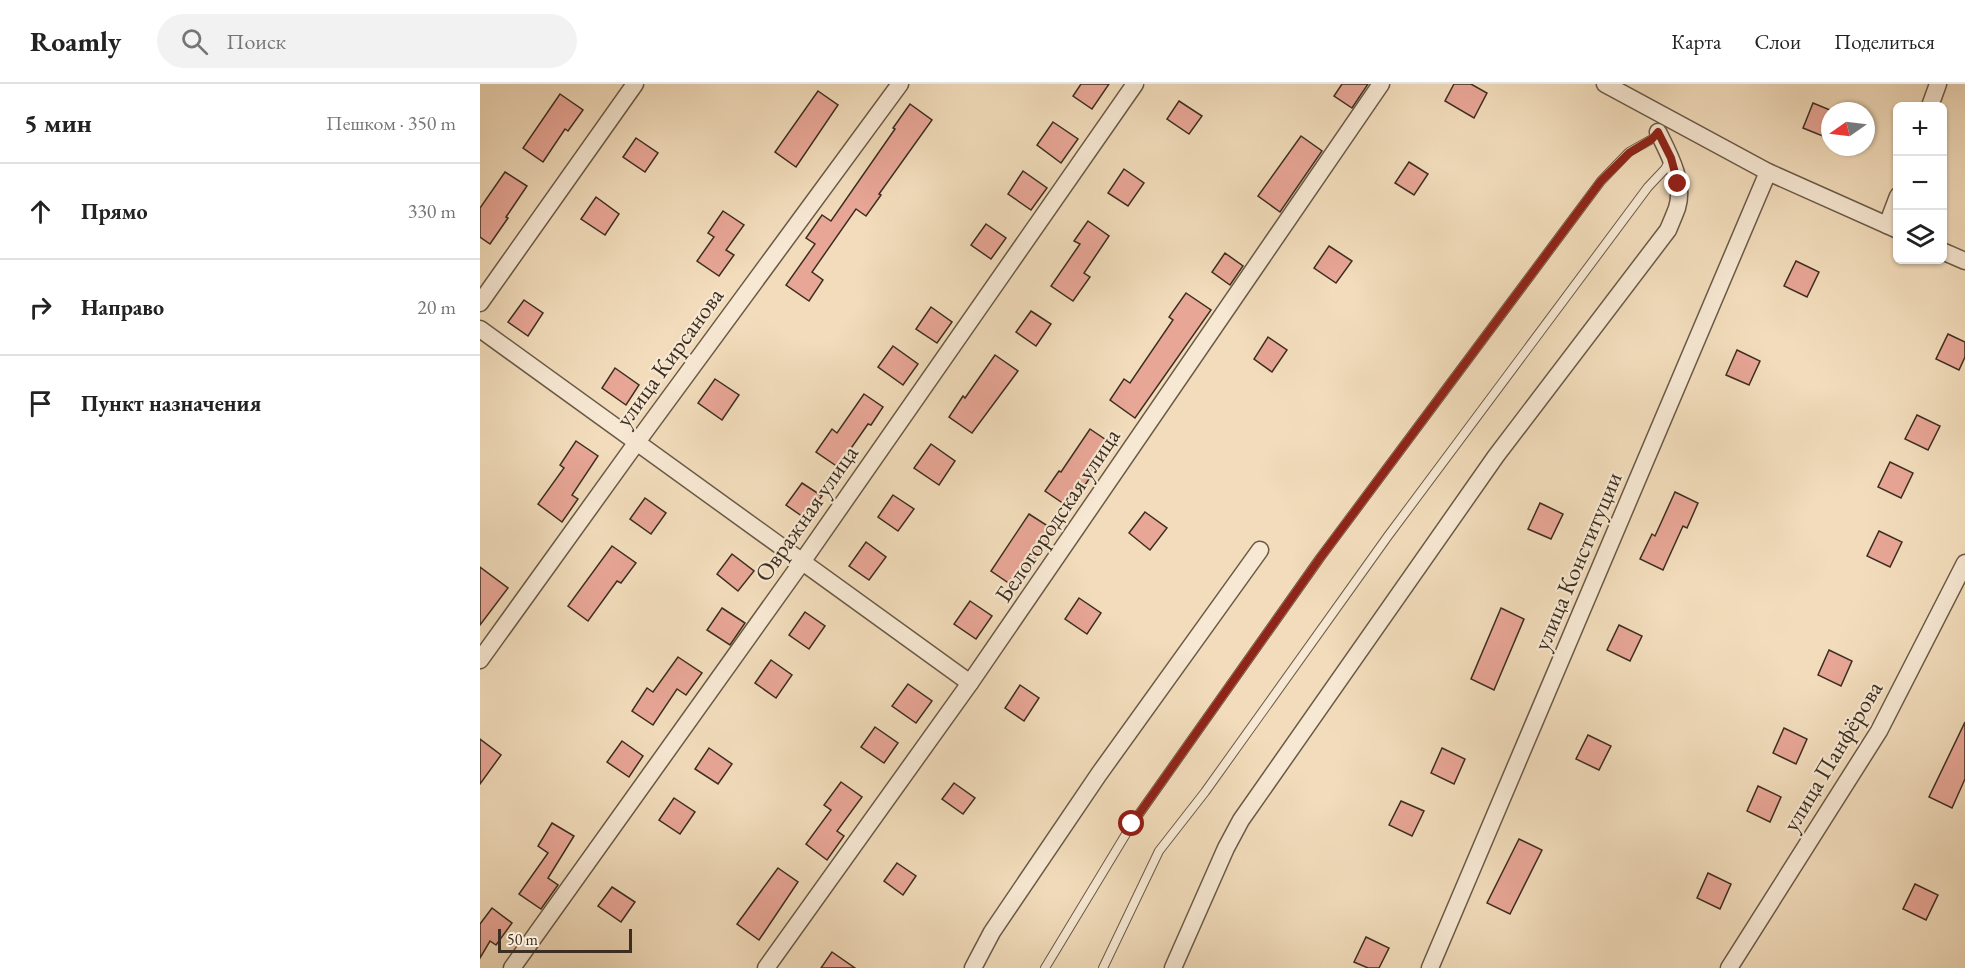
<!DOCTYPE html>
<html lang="ru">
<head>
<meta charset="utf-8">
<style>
  :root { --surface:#fff; --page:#f2f2f2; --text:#222; --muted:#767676; --line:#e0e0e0 }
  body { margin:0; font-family:"EB Garamond",serif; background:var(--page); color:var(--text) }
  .controls { position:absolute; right:18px; top:18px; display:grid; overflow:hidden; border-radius:9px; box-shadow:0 2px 4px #0004 }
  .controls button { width:54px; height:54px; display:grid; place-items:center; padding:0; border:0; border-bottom:2px solid var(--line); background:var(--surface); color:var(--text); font:30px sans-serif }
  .compass { position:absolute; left:1341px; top:18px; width:54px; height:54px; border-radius:50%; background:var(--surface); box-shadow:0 2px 4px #0004; rotate:256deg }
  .scale { position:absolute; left:18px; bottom:15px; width:134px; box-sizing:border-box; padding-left:6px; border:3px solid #3c2e20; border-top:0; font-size:16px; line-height:21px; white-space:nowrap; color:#3c2e20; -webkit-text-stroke:4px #f7e8d3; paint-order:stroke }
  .stop { position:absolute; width:18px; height:18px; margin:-14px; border:4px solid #8f2418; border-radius:50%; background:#fff }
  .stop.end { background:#8f2418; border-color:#fff; box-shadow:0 2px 6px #0008 }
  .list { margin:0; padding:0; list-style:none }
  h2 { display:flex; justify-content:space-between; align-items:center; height:78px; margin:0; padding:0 24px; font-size:26px }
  h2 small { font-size:20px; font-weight:400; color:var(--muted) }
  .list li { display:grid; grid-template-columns:39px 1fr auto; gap:18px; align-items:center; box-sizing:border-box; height:96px; padding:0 24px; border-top:2px solid var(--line) }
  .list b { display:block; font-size:22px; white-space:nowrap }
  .list em { font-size:20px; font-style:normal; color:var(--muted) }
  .icon { flex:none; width:33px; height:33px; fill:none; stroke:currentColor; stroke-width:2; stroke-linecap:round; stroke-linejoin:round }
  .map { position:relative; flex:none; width:1485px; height:884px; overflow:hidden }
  header { display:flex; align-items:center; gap:36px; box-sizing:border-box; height:84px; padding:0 30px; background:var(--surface); border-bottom:2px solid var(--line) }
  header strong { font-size:28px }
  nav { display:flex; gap:33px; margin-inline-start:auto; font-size:21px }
  .search { width:420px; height:54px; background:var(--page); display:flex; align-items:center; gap:15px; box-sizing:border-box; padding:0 21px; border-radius:33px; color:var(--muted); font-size:22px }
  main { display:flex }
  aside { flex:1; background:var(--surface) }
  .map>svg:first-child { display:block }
  .building { fill:#e8a696; stroke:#3c2e20; stroke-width:1.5 }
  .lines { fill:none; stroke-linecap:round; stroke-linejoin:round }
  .lane-casing { stroke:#6a5a47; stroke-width:10 }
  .street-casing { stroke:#6a5a47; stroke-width:19 }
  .lane { stroke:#f7e8d3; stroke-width:8 }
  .street { stroke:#f7e8d3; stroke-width:16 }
  .route { stroke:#8f2418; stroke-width:8 }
  .labels { text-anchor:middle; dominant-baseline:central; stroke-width:4.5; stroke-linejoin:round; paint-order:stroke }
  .street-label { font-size:24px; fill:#3c2e20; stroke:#f7e8d3 }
</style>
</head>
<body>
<header>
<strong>Roamly</strong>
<div class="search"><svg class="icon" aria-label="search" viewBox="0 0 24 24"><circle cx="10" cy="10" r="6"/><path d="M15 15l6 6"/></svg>Поиск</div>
<nav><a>Карта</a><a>Слои</a><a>Поделиться</a></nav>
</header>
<main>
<aside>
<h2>5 мин<small>Пешком · 350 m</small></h2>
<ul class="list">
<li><svg class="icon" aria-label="ahead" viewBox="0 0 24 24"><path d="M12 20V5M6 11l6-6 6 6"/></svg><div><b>Прямо</b></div><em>330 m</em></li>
<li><svg class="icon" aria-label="right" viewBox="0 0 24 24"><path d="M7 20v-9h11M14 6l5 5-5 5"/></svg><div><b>Направо</b></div><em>20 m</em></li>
<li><svg class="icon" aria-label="arrive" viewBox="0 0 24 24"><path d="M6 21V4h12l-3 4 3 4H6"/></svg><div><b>Пункт назначения</b></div></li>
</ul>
</aside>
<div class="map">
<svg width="1485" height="884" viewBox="0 0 1485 884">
  <rect width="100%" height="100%" fill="#f2dcbb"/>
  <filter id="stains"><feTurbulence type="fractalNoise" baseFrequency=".00333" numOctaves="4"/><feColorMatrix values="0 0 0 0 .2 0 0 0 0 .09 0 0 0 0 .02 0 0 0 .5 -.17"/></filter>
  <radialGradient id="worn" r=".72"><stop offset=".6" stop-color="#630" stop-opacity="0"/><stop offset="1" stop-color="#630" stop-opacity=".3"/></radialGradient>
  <g class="building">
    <polygon points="601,0 629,0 612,25 593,12"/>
    <polygon points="862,0 888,0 872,24 854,12"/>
    <polygon points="974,0 991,0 1007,9 994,34 965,17"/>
    <polygon points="338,7 358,21 316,83 295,68"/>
    <polygon points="80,10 103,26 88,47 85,45 63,78 43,64"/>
    <polygon points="699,17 722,32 709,50 687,35"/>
    <polygon points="1333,19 1350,26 1350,55 1323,44"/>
    <polygon points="430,20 452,36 399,110 401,111 386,132 376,125 332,188 343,196 329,217 306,201 335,160 326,154 342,131 351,137 415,45 413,44"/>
    <polygon points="573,38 598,55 581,79 557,61"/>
    <polygon points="821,52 842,67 800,128 778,112"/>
    <polygon points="156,54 178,69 165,88 143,73"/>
    <polygon points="929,78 948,90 934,111 915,99"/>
    <polygon points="644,85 664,99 648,122 628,109"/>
    <polygon points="543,87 567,104 551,126 528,110"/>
    <polygon points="25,88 47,102 26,133 28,134 10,160 0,153 0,124"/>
    <polygon points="116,113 139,130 125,151 101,135"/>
    <polygon points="243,127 264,141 246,166 254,171 239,192 217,177 234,153 228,149"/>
    <polygon points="608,137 629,152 604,189 610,193 593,217 571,202 600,160 594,157"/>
    <polygon points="506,140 526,154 511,175 491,161"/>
    <polygon points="849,162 872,177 856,199 834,184"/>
    <polygon points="745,169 763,182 750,201 732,188"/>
    <polygon points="1316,177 1339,188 1327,213 1304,202"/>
    <polygon points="706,209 731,226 655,334 630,316 644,295 650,299 693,236 689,233"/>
    <polygon points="44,216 63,229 48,252 28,238"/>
    <polygon points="451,223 472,238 457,259 436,245"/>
    <polygon points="551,227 571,240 556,262 536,248"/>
    <polygon points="1468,250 1485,258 1485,273 1479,286 1456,275"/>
    <polygon points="788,253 807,266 792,288 774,275"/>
    <polygon points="413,262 438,280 423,301 398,283"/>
    <polygon points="1257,266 1280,277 1269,301 1246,291"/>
    <polygon points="515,271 538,287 492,349 469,333 483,312 485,314"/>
    <polygon points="135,284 159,301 146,321 122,304"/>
    <polygon points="235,295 259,311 242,336 218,319"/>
    <polygon points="384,310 403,323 391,341 388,340 358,383 336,368 352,345 357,349"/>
    <polygon points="1437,331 1460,342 1448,366 1425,355"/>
    <polygon points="610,345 632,360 590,424 565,407 579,387 581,388"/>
    <polygon points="96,357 118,372 92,411 98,415 82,438 58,420 84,384 80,381"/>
    <polygon points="451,360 475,377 459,401 434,384"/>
    <polygon points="1410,378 1433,389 1421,414 1398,403"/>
    <polygon points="322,399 342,412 326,435 306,421"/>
    <polygon points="1195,408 1218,419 1207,444 1203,442 1183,486 1160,475 1172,450 1175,452"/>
    <polygon points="413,411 434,425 418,447 398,433"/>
    <polygon points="165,414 186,429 171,450 150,435"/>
    <polygon points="1060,419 1083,430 1071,455 1048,445"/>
    <polygon points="665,428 687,444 670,466 649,449"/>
    <polygon points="549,430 574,446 536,504 511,487"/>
    <polygon points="1399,447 1422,458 1410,483 1387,472"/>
    <polygon points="386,458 406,473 389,496 369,482"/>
    <polygon points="132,462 156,479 141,499 137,497 108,537 88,522"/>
    <polygon points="252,470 274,487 258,507 237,490"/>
    <polygon points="0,483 28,504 0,541"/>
    <polygon points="599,514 621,529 607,550 585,535"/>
    <polygon points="490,517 512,532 496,555 474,540"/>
    <polygon points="242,524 265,539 250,561 227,546"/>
    <polygon points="1021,524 1044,535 1014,606 991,595"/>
    <polygon points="325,528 345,542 329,565 309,551"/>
    <polygon points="1139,541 1162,552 1150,577 1127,566"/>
    <polygon points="1349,566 1372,577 1361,602 1338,591"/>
    <polygon points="198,573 222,589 206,611 197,605 173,641 152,627 167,604 173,608"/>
    <polygon points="291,576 312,591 296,614 275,599"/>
    <polygon points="428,600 452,617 436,639 412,622"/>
    <polygon points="540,601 559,614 544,637 525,624"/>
    <polygon points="1485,638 1485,695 1472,724 1449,713"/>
    <polygon points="395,643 418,659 404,679 381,663"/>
    <polygon points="1304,644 1327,655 1316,680 1293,669"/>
    <polygon points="1108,651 1131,662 1119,686 1096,675"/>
    <polygon points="0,655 21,671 0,700"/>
    <polygon points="142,657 163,672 149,693 127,678"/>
    <polygon points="229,664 252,680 238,700 215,685"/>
    <polygon points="962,664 985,675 974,700 951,689"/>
    <polygon points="361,698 382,713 357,747 364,752 347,776 326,760 351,726 344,721"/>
    <polygon points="474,699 495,714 483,730 462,715"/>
    <polygon points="1278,702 1301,713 1290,738 1267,727"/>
    <polygon points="194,714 215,728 200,750 179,736"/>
    <polygon points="921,717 944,727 932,752 909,741"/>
    <polygon points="72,739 94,752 68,794 78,801 61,825 39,810 68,769 58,762"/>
    <polygon points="1039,755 1062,766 1030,830 1007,819"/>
    <polygon points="417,779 436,792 423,811 404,797"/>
    <polygon points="298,784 318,798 279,856 257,840"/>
    <polygon points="1228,789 1251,800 1240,825 1217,814"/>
    <polygon points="1435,800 1458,811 1446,836 1423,825"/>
    <polygon points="132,803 155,818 141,838 118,822"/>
    <polygon points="12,824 32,839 16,861 10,857 0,874 0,840"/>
    <polygon points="886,853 909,864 899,884 888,884 874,878"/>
    <polygon points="352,868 375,884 341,884"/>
  </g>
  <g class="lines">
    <defs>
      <g id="lane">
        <polyline points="565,884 652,740 840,474 1121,97 1149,68 1172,55 1178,48"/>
        <polyline points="623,884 679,767 725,708 908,452 1168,103 1185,85 1190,76"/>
      </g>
      <g id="street">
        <polyline points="1125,0 1288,88 1418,146"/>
        <polyline points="1450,22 1458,0"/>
        <polyline points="1407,141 1418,112"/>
        <polyline points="1462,167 1485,177"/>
        <polyline points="0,219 155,0"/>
        <polyline points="0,245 490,599"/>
        <polyline points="0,576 157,358 420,0"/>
        <polyline points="32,884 322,478 655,0"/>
        <polyline points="286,884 490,599 901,0"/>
        <polyline points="493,884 512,848 619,690 780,466"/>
        <path d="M693 884 746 764 761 736 1016 372 1188 146C1191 139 1194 132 1197 124 1205 99 1189 70 1178 48"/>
        <polyline points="950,884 1288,88"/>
        <polyline points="1249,884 1399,647 1485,479"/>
      </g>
    </defs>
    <use href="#lane" class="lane-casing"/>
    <use href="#street" class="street-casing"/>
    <use href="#lane" class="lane"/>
    <use href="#street" class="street"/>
  </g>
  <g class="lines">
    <polyline class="route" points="652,740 840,474 1121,97 1149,69 1172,55 1178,48 1191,74 1198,100"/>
  </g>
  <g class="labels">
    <g class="street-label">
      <text transform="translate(189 273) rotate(-54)">улица Кирсанова</text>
      <text transform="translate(326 429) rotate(-55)">Овражная улица</text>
      <text transform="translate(577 431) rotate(-56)">Белогородская улица</text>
      <text transform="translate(1097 477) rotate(-67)">улица Конституции</text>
      <text transform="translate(1352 672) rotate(-59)">улица Панфёрова</text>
    </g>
  </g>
  <rect width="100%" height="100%" filter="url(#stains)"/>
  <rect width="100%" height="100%" fill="url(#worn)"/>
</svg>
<div class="controls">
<button>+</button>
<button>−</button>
<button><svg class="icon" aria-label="layers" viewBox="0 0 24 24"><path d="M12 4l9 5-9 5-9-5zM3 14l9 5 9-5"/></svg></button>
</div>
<svg class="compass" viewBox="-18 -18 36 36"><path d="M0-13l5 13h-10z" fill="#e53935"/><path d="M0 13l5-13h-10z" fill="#767676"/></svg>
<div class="scale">50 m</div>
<div class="stop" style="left:652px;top:740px"></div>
<div class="stop end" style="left:1198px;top:100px"></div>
</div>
</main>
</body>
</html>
